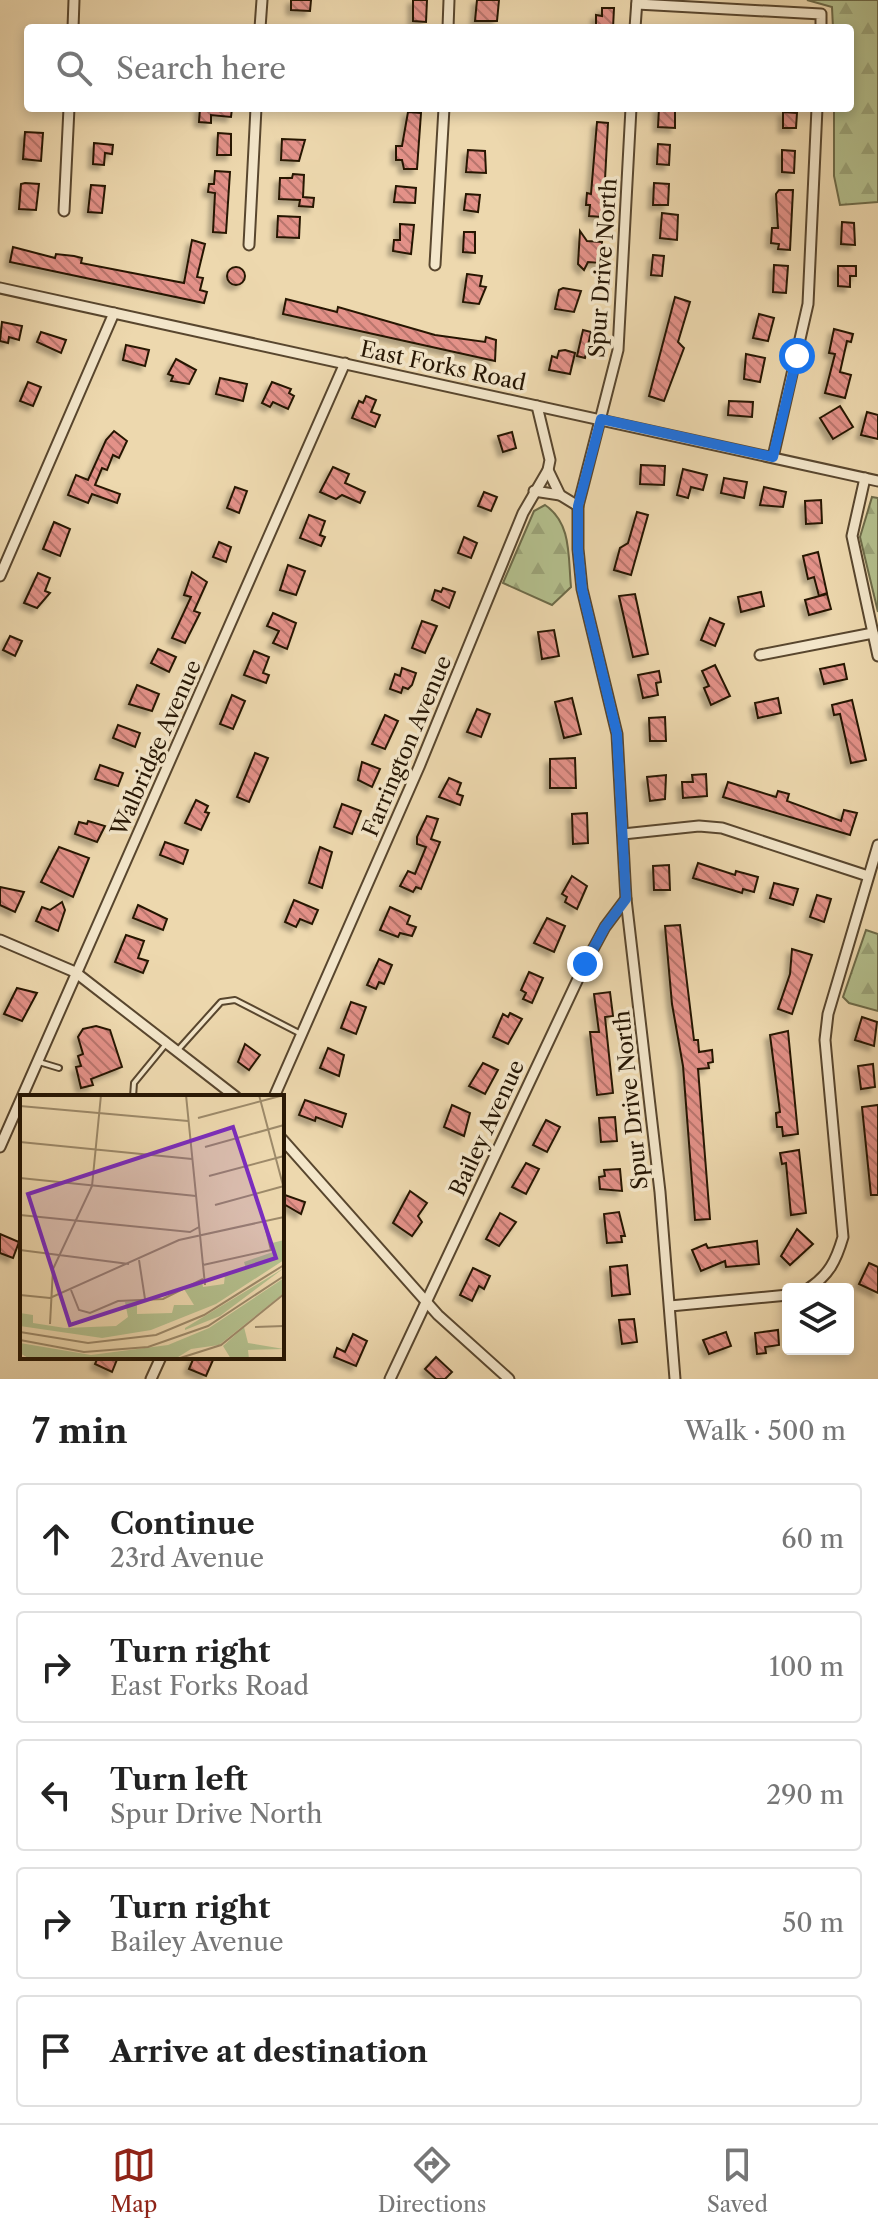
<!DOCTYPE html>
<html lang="en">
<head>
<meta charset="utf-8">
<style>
  :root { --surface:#fff; --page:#f2f2f2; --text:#222; --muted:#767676; --line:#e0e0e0; --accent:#8f2418 }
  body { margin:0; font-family:"Libre Caslon Text",serif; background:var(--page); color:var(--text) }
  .controls { position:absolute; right:24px; bottom:24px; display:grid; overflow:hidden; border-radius:8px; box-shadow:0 4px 12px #0003 }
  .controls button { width:72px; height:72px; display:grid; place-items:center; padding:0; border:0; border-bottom:2px solid var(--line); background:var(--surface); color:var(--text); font:40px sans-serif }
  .stop { position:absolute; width:24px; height:24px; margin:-18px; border:6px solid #1a73e8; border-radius:50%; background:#fff }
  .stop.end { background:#1a73e8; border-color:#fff; box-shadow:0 2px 8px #0008 }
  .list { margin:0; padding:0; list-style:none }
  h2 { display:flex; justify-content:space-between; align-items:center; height:104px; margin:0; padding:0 32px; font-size:34px }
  h2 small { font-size:26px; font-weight:400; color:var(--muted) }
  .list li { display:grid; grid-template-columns:52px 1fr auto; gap:24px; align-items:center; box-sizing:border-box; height:112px; margin:0 16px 16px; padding:0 16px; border:2px solid var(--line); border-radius:8px }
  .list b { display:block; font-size:30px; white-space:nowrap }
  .list p { margin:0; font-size:26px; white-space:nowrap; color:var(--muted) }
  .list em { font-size:26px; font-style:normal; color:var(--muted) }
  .icon { flex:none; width:44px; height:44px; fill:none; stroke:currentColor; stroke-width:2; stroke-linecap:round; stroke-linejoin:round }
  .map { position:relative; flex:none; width:878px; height:1379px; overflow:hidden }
  .search { position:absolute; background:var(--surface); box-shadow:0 4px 12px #0003; left:24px; right:24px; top:24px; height:88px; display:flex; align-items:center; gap:20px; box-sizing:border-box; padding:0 28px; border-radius:8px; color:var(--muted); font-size:30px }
  .sheet { height:744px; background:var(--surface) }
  nav { display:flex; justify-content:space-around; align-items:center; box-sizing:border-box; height:112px; border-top:2px solid var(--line); background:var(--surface); font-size:22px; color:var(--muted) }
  nav a { display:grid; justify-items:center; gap:4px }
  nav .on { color:var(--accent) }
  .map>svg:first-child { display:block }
  .forest { fill:url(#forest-firs); stroke:#6d6b49; stroke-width:2 }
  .building { fill:url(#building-back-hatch); stroke:#261604; stroke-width:2; filter:url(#shadow) }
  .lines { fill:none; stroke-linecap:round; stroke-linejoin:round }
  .lane-casing { stroke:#58462e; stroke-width:8 }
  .street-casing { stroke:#58462e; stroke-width:13 }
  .lane { stroke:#f3e6ca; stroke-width:4 }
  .street { stroke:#f3e6ca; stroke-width:9 }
  .route { stroke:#1a73e8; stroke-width:10 }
  .labels { text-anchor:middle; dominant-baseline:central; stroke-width:7; stroke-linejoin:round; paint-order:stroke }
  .street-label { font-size:22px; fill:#261604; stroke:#f3e6ca }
  .inset-road { fill:none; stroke:#9d8a6a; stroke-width:2 }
  .view { fill:#7b2cbf; fill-opacity:0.15; stroke:#7b2cbf; stroke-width:4 }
  .inset-edge { fill:none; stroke:#261604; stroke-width:4 }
</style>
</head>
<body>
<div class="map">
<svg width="878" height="1379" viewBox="0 0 878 1379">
  <defs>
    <pattern id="forest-firs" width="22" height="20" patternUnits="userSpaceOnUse" patternTransform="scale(2)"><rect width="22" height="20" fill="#b4c08e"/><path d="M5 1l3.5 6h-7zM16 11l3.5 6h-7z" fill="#9ba479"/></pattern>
    <pattern id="building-back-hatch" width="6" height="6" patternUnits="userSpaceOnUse" patternTransform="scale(2)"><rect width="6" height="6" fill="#e39188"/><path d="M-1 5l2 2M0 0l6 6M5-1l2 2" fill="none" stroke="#b8756d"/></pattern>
    <filter id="shadow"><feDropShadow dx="-4.5" dy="4.5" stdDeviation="2" flood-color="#0004"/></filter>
  </defs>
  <rect width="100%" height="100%" fill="#edd8ae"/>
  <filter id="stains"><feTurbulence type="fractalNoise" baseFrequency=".0025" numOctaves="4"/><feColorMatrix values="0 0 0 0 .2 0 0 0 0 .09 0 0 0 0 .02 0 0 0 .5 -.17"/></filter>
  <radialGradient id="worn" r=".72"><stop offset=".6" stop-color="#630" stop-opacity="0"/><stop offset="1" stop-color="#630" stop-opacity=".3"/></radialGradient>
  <g class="forest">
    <polygon points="807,0 878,0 878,202 840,205 834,176 834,108 850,108 850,28 833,28 832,7"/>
    <polygon points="872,497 878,498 878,612 860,537"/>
    <path d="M545 505C572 523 568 557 571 587L552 605 503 583 534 511Z"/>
    <polygon points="866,930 878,934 878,1011 849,1003 843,997"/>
  </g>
  <g class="building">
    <polygon points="291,0 311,0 310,11 291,10"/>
    <polygon points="413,0 427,0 426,22 413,21"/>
    <polygon points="477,0 499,0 497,21 475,21"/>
    <polygon points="602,8 614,8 613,28 596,26 596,15 602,16"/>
    <polygon points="200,108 232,108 231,117 211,115 211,123 199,122"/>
    <polygon points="659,108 675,108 675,128 658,127"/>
    <polygon points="408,112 421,113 417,169 404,169 402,160 396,160 396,146 402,146"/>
    <polygon points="783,112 797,113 796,128 783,128"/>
    <polygon points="597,122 608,123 603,217 589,216 590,205 586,205 587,193 591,194"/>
    <polygon points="25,132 43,133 41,161 23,159"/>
    <polygon points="218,133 231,134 231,155 217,155"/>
    <polygon points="282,139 305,140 299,161 281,160"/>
    <polygon points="94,143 113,145 112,154 105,153 104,165 93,164"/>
    <polygon points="658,144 670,145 669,165 657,164"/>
    <polygon points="468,150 485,151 486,173 466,172"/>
    <polygon points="782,150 795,151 794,173 782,172"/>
    <polygon points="215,171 230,172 226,233 213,232 215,193 208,192 209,184 214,184"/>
    <polygon points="293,174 304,175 303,197 314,198 313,207 299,206 300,200 279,199 280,178 292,178"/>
    <polygon points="25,183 39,184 36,210 19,209 21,184"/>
    <polygon points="654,183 669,184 668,205 653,205"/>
    <polygon points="91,185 105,186 102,213 88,212"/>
    <polygon points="396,186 416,188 415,203 394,202"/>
    <polygon points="779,190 793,190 790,250 778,249 779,244 771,243 772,228 778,228 776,194"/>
    <polygon points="466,194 480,195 478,212 464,210"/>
    <polygon points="662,213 678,215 677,240 660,238"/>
    <polygon points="278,216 300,217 299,238 277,237"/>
    <polygon points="842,222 854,223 855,245 841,244"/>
    <polygon points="400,224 414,225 411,254 393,251 394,240 400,240"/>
    <polygon points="580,231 587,241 602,242 601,263 588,262 584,270 578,264"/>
    <polygon points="464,232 475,232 475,253 463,252"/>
    <polygon points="192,240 205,244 197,277 203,278 200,290 207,292 204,303 10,262 13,247 55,258 56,254 74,256 82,258 81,263 184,283"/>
    <polygon points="653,255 664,256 662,276 651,275"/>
    <polygon points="774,265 788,266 786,293 773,292"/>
    <polygon points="838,266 856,266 856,276 850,276 850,287 838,286"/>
    <circle cx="236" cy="276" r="9"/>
    <polygon points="467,274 482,276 480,286 486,287 479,304 463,302"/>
    <polygon points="563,288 581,291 574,312 555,309 559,290"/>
    <polygon points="675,297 690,302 678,342 684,348 664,401 649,396"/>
    <polygon points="286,299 337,312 338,307 435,335 485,342 486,337 496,340 495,361 283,314"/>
    <polygon points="759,314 774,318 768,341 753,338"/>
    <polygon points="2,322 22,326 19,340 9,337 8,343 0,341"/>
    <polygon points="834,329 853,334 851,342 847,341 840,372 851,375 845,398 825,393 835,354 829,353"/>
    <polygon points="583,330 591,332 585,358 577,356"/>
    <polygon points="41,332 66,340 61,353 37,342"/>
    <polygon points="126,345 149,350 145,366 123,360"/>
    <polygon points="565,350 575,353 570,374 549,370 552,356 557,358 559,351"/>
    <polygon points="746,354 765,358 760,382 744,379"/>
    <polygon points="176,359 196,370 189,384 171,381 173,376 168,374"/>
    <polygon points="220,378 247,384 243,401 216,394"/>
    <polygon points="28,382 41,387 33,406 20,401"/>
    <polygon points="272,382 291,389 289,393 294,396 288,409 273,402 270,407 262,403"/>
    <polygon points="366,396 376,400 371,412 380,415 375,427 352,418 359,401 363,403"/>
    <polygon points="729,401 753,402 752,417 728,415"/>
    <polygon points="840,406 853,427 833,439 820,418"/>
    <polygon points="867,412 878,415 878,439 861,435"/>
    <polygon points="114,431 127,441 119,458 113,455 107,470 102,468 95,485 120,494 117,503 92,494 88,503 68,495 76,475 88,480 106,440"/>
    <polygon points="512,432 516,448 503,452 498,436"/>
    <polygon points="641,465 665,466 664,485 640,484"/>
    <polygon points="333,467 349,474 345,483 365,492 360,503 342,495 336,499 320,492"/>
    <polygon points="683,469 707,475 703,490 691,487 688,498 677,495"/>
    <polygon points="724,478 747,482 744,498 721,493"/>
    <polygon points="235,487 247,491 239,513 227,508"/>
    <polygon points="764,487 786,492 783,507 760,505"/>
    <polygon points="484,492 497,497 491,511 478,506"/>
    <polygon points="821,500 822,523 806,524 805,501"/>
    <polygon points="637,512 648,515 631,575 614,570 620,548 628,543"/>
    <polygon points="309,515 325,521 320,535 325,537 321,546 300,538"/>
    <polygon points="54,522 70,529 60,556 43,549"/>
    <polygon points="464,537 477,543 471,558 458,553"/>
    <polygon points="219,542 231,547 226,562 213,557"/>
    <polygon points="818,552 827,593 819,596 814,577 808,579 803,556"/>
    <polygon points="288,565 305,571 296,595 280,590"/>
    <polygon points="192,572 207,582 194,611 200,613 185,643 172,638 191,597 184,595"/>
    <polygon points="38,573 50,578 45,591 50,593 37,608 24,603"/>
    <polygon points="443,588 455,592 449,608 432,600 435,590 441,592"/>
    <polygon points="761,592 764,606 741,612 738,597"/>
    <polygon points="635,594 648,654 633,657 619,596"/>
    <polygon points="827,594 831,609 809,615 805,600"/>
    <polygon points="273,613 296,623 287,649 273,643 279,631 267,626"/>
    <polygon points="710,618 724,624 715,646 701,640"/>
    <polygon points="422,621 437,626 425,653 412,648"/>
    <polygon points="554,630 559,656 542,659 538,632"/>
    <polygon points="10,636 22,641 15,656 3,650"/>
    <polygon points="158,649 176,657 169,672 151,663"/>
    <polygon points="254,651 269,657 263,673 269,675 266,683 244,675"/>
    <polygon points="844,664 847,679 824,684 820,669"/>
    <polygon points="715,665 730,696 711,705 704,688 709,686 702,671"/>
    <polygon points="402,668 416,673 412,685 408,689 403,687 401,693 390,689 395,674 400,676"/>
    <polygon points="659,671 661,682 656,683 658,695 643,698 638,675"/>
    <polygon points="137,685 159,694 152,711 129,704"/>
    <polygon points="232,695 245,701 233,729 220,724"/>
    <polygon points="572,698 581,734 564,738 555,702"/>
    <polygon points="778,698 781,713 758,718 755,703"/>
    <polygon points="852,700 866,760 851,763 840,714 834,715 832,705"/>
    <polygon points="477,709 490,714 481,737 467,732"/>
    <polygon points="385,715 398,721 385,749 372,744"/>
    <polygon points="665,717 666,741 650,741 649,718"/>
    <polygon points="118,725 140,733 135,747 113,738"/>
    <polygon points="255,753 268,758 249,802 237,797"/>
    <polygon points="575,758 576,788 550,788 550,759"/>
    <polygon points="362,762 380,769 372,787 358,780"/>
    <polygon points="100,765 123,773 118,786 95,779"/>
    <polygon points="706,774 707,796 683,798 682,782 693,782 692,775"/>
    <polygon points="666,775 665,799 650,801 647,777"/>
    <polygon points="449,778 461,783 457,794 463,796 460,805 439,797"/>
    <polygon points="728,782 776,797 778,791 789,794 787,801 841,821 844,810 857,813 850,835 723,797"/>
    <polygon points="196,800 208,806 205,812 209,813 201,830 185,823"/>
    <polygon points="342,804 361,811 352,834 334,827"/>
    <polygon points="587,813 588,843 573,844 572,814"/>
    <polygon points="427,816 438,819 431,839 440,842 421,889 416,887 413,892 400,886 408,871 415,874 426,847 417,844 417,837"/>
    <polygon points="88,821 105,826 97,842 75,834 79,822 87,824"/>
    <polygon points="165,842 188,850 183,864 160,855"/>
    <polygon points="59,847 89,858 73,897 41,882"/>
    <polygon points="320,847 332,852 322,888 309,883"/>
    <polygon points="698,863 735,875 736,871 758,877 754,892 743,889 742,893 693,878"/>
    <polygon points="669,865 670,890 654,890 653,866"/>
    <polygon points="572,876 587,886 577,909 565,902 567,897 562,894"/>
    <polygon points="774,883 798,889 793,905 770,898"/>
    <polygon points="0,887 24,892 15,912 0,905"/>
    <polygon points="817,895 831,899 824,922 810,917"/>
    <polygon points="294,900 318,910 312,924 300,919 296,927 285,922"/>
    <polygon points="62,902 65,910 58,931 36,921 42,907 50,910"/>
    <polygon points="138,905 167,919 163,930 133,918"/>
    <polygon points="390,907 410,916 407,924 416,927 412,936 400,933 398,937 380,930"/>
    <polygon points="547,918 565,926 554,952 534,943"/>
    <polygon points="680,925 694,1040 698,1040 699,1052 712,1050 713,1062 708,1063 709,1068 698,1069 710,1219 695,1220 683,1066 672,1004 665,926"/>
    <polygon points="126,935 144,941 138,958 148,961 143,973 115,962"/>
    <polygon points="792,949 812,955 792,1014 778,1009 790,974"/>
    <polygon points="379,959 392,965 384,984 379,982 376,989 367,985"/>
    <polygon points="529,972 543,978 532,1003 523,999 526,993 521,990"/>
    <polygon points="17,988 37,993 22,1021 4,1014"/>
    <polygon points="610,992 613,1016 605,1017 613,1093 597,1095 590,1032 599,1032 594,994"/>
    <polygon points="351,1002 366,1007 356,1034 341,1028"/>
    <polygon points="510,1013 522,1019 508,1044 493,1037 503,1014 508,1017"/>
    <polygon points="862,1017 877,1022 874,1046 855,1040"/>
    <polygon points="96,1026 110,1030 122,1067 91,1079 93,1085 81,1088 76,1067 81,1066 78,1056 83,1054 78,1037 83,1029"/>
    <polygon points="788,1031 798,1134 783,1136 782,1127 777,1127 776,1113 780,1112 770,1035"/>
    <polygon points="245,1044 260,1055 249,1070 238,1062"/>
    <polygon points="328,1048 344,1055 339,1076 320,1068"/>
    <polygon points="483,1063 498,1070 485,1094 469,1086"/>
    <polygon points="873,1064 875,1087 861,1089 858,1066"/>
    <polygon points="305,1100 346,1114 342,1127 316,1117 315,1121 299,1115"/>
    <polygon points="452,1105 470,1113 464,1136 444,1127"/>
    <polygon points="878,1105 878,1195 871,1195 862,1107"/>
    <polygon points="615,1117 617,1141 601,1142 599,1118"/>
    <polygon points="546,1120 560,1127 547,1152 533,1145"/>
    <polygon points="799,1150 806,1213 791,1215 786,1163 782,1164 780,1153"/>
    <polygon points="526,1163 539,1169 526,1194 512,1187"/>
    <polygon points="620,1169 622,1191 600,1189 599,1177 605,1176 604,1170"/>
    <polygon points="410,1191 427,1203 418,1216 422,1222 412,1236 393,1223"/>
    <polygon points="282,1194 305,1202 301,1214 282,1203"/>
    <polygon points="619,1212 625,1236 621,1236 622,1242 607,1243 604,1214"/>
    <polygon points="500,1213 516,1222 499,1246 486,1239"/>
    <polygon points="797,1229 813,1244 790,1265 781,1256"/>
    <polygon points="0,1234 19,1242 13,1258 0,1253"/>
    <polygon points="757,1241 759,1264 726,1267 725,1261 701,1271 692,1250 706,1244 708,1248"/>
    <polygon points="869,1263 878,1267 878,1293 859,1284"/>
    <polygon points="627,1265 630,1294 612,1296 610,1267"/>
    <polygon points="473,1268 490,1276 484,1289 479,1286 472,1301 460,1295"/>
    <polygon points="634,1319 637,1342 622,1344 619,1320"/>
    <polygon points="778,1330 779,1345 765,1347 766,1353 757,1354 755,1333"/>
    <polygon points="726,1332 731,1346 709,1354 703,1340"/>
    <polygon points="353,1334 367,1341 356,1366 334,1357 337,1348 345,1352"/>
    <polygon points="98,1357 118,1357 112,1372 95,1364"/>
    <polygon points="194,1357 213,1360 206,1376 189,1369"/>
    <polygon points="436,1357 452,1372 445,1379 436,1379 425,1369"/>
  </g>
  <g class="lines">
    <defs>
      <g id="lane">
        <polyline points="177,1051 221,1002 235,1000 301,1034"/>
        <polyline points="39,1062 59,1068"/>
        <polyline points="133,1097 134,1083 166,1044"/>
      </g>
      <g id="street">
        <polyline points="637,4 821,14 821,28"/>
        <polyline points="73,28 74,0"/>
        <polyline points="260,28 262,0"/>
        <polyline points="448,28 449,0"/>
        <polyline points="635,28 637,0"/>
        <polyline points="631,108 618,350 578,506 578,549 582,589 617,734 626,899 660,1192 675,1379"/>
        <polyline points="64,211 69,108"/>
        <polyline points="249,245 256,108"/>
        <polyline points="435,265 444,108"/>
        <polyline points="0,288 878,481"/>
        <polyline points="773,457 808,304 817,108"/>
        <polyline points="548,470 560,495"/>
        <polyline points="865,478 852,536 878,656"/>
        <polyline points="534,491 560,495 578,506"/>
        <polyline points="0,576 114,313"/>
        <polyline points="760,655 873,633"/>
        <polyline points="623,834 699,826 722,828 868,876"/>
        <polyline points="0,940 75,972 236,1097"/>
        <polyline points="274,1097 419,767 523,513 548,470 550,460 537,406"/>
        <polyline points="282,1139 438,1315 509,1379"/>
        <polyline points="0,1147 345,363"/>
        <path d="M808 1289C829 1275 836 1261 843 1237L825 1040 828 1014 878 845"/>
        <polyline points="670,1306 788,1295"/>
        <polyline points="151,1379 161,1357"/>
        <polyline points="390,1379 585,964 605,927 626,899"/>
      </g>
    </defs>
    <use href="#lane" class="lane-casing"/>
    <use href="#street" class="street-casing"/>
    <use href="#lane" class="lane"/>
    <use href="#street" class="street"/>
  </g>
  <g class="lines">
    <polyline class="route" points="585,964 605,927 626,899 617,734 582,589 578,549 578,506 601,419 773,457 797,356"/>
  </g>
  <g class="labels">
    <g class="street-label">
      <text transform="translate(603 268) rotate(-86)">Spur Drive North</text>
      <text transform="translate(443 366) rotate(12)">East Forks Road</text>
      <text transform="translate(407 746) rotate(-67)">Farrington Avenue</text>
      <text transform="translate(156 748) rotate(-66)">Walbridge Avenue</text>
      <text transform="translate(631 1100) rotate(-96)">Spur Drive North</text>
      <text transform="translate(487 1128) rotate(-65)">Bailey Avenue</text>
    </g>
  </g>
  <g transform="translate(20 1095)">
    <rect width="264" height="264" fill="#edd8ae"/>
    <path d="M264 183V198L199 250 171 254 155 264H10L0 258V248L71 260 148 250 189 233Z" fill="#b4c08e"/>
    <path d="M264 145V165L196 209 131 235 82 243 0 231V218L13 220V228L45 233 96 231 108 222 105 207 117 206V219L152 218 154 210H174L164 194 182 186 183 192 204 189 205 179 226 174 224 167 253 157 252 148ZM264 173 200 221 165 235V233ZM264 186V197L199 248 166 254 153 264H11L0 258V250L79 262 145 253 191 234ZM224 232 228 248 264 254 228 255 229 264H211L203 251Z" fill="#b4c08e"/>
    <path class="inset-road" d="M166 0 185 190M239 0 264 94M0 11 168 26M178 23 264 0M0 47 172 64M185 52 264 30M189 81 264 61M0 83 176 101M195 110 264 91M0 120 170 137 179 132M0 155 109 169M119 165 125 204M183 170 251 155 244 127M51 195 59 215 70 218 98 206 143 204 183 184M0 200 30 203 159 145 264 122M30 229 33 174 72 91 81 0M235 232 264 231M0 237 68 248 136 240 184 220 264 170M0 245 64 257 128 252 188 231 264 181M157 264 201 250 264 199"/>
    <path class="view" d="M213 32 256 163 50 230 8 99Z"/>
    <rect width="264" height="264" class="inset-edge"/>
  </g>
  <rect width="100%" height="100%" filter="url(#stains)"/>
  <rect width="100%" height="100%" fill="url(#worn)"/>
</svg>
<div class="controls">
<button><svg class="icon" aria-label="layers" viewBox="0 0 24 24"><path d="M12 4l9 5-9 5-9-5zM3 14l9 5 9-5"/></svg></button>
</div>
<div class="stop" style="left:797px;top:356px"></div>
<div class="stop end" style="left:585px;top:964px"></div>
<div class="search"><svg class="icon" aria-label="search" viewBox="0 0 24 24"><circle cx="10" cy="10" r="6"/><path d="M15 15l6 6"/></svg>Search here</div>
</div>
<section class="sheet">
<h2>7 min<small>Walk · 500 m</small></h2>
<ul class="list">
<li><svg class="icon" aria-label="ahead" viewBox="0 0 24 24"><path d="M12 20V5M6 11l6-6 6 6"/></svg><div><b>Continue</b><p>23rd Avenue</p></div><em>60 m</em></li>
<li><svg class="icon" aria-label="right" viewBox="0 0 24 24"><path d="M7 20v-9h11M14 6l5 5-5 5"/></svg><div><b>Turn right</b><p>East Forks Road</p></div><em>100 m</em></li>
<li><svg class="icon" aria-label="left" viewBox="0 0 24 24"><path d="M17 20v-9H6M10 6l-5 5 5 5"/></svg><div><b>Turn left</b><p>Spur Drive North</p></div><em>290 m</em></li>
<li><svg class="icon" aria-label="right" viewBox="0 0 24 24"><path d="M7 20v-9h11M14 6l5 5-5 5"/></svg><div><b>Turn right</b><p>Bailey Avenue</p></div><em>50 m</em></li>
<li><svg class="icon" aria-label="arrive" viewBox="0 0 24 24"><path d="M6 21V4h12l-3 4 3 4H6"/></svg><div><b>Arrive at destination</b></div></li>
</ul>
</section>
<nav>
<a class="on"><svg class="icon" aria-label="map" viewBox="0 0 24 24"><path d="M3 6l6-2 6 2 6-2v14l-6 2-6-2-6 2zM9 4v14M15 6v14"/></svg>Map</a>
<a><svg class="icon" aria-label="directions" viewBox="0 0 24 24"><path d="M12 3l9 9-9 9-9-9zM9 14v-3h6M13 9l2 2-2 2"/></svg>Directions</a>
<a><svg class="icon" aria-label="saved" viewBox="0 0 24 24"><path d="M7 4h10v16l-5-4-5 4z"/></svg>Saved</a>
</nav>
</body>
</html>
